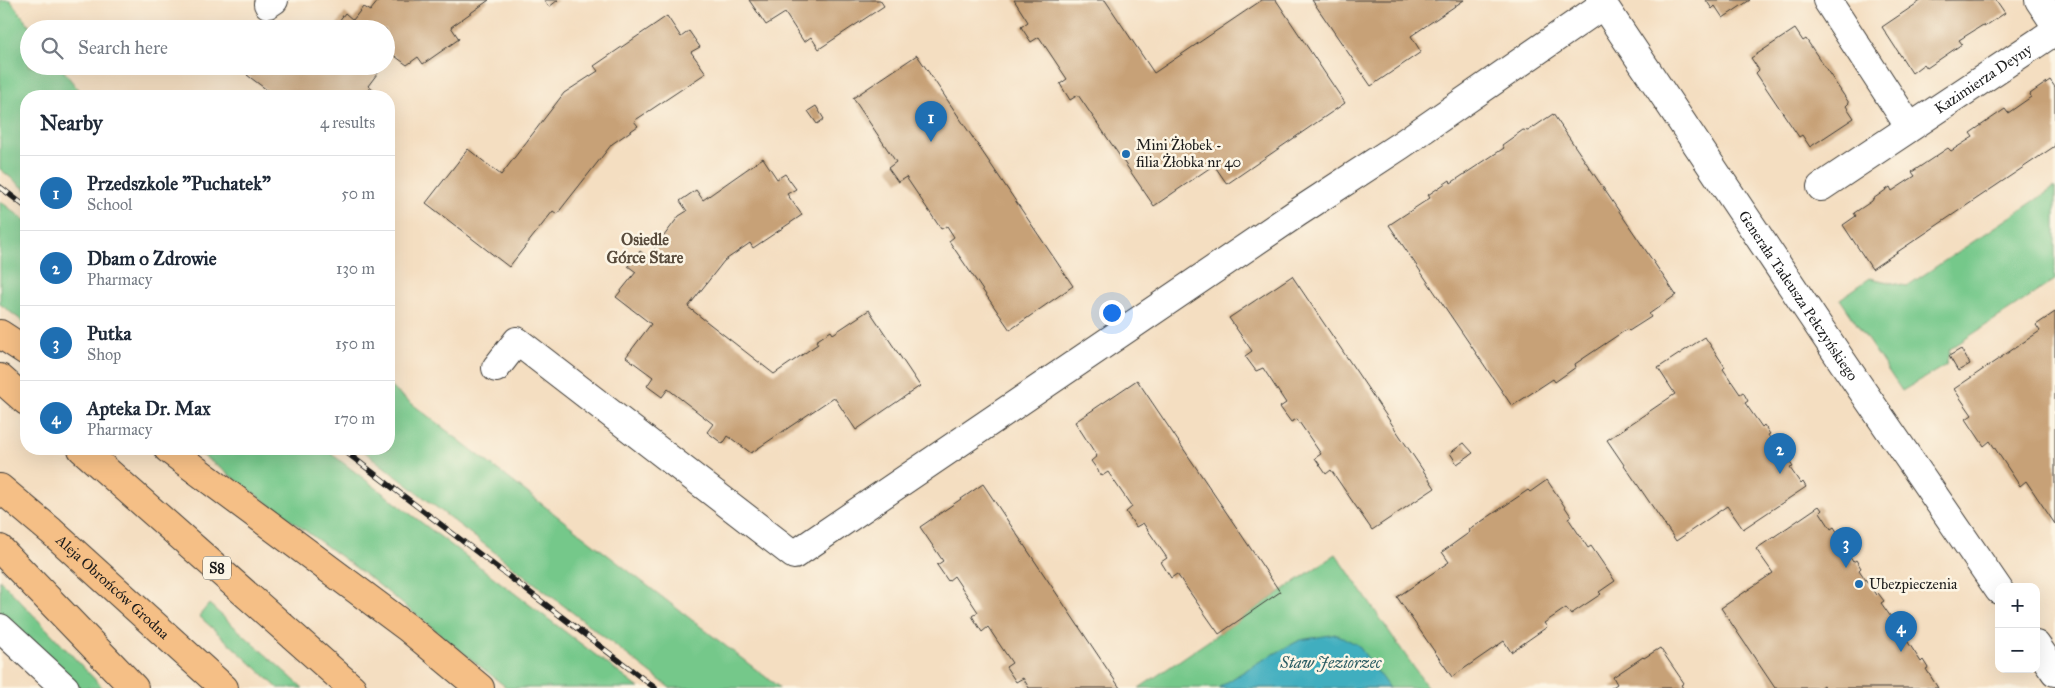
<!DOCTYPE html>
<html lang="en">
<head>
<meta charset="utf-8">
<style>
  :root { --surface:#fff; --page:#f6f6f7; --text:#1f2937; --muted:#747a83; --line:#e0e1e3; --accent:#1f6fb2 }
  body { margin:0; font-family:"IM FELL Great Primer",serif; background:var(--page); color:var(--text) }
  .controls { position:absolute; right:15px; bottom:15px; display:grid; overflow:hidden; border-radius:10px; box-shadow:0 5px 20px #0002 }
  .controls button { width:45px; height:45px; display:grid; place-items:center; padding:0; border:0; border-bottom:1px solid var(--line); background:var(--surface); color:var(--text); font:25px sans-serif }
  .you { position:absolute; left:1111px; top:312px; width:18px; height:18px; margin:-12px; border:4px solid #fff; border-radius:50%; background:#1a73e8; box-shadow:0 0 0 8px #1a73e833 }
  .badge { display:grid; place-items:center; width:32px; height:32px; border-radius:50%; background:var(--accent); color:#fff; font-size:16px; font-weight:700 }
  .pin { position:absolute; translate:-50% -41px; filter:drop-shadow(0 1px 2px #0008) }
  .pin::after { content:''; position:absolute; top:26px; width:18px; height:15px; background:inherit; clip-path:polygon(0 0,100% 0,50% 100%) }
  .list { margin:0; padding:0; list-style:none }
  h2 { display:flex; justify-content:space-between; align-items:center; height:65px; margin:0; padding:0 20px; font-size:21px }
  h2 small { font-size:16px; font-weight:400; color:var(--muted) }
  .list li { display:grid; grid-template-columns:32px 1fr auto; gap:15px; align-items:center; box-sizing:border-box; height:75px; padding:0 20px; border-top:1px solid var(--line) }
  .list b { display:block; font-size:19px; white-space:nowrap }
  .list p { margin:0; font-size:16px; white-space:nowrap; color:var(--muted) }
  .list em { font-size:16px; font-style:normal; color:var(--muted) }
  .icon { flex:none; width:28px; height:28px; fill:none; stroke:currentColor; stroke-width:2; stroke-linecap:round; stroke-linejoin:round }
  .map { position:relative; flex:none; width:2055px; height:688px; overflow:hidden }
  .search { position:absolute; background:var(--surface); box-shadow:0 5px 20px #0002; left:20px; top:20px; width:375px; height:55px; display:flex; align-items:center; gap:12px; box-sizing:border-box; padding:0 18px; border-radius:28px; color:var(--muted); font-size:19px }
  .panel { position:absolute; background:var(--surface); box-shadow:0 5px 20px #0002; left:20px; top:90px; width:375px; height:365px; border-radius:20px }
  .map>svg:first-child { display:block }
  .green { fill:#74c88a; stroke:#487253 }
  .water { fill:#41aebf; stroke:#2e656e }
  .building { fill:#c7a177 }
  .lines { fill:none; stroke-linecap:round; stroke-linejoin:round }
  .minor-casing { stroke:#3c3935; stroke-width:30 }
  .highway-casing { stroke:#3c3935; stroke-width:30 }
  .minor { stroke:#fff; stroke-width:28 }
  .highway { stroke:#f5bf86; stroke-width:28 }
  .rail-casing { stroke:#1c1c1c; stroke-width:5.5 }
  .rail { stroke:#fcf5e5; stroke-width:4; stroke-dasharray:11; stroke-linecap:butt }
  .poi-dot { fill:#1f6fb2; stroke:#fcf5e5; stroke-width:2 }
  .labels { text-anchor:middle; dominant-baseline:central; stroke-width:5; stroke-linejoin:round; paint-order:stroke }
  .shield { fill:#fcf5e5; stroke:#5f5d58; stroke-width:1 }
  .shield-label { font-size:14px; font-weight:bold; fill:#1c1c1c }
  .street-label { font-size:15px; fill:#1c1c1c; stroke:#fcf5e5 }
  .poi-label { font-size:15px; fill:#1c1c1c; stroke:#fcf5e5; text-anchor:start }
  .neighbourhood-label { font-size:16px; font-weight:bold; fill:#584b3c; stroke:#fcf5e5 }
  .water-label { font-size:16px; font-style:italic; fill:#2d5e65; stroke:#fcf5e5 }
</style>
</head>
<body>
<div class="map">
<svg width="2055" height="688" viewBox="0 0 2055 688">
  <rect width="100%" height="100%" fill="#fcf5e5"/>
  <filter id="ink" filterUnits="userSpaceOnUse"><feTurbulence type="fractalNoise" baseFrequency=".02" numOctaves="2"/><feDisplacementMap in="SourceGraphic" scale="10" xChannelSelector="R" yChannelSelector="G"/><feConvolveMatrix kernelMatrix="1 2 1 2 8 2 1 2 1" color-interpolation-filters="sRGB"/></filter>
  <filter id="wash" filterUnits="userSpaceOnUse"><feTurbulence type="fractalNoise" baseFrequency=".0096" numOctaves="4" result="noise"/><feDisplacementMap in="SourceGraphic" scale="20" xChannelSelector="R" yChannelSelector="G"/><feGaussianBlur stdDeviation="1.12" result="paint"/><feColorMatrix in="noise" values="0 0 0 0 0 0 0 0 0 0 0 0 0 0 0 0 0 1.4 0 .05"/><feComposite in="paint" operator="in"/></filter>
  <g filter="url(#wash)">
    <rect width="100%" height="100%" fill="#f4dec1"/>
    <g class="green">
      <polygon points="0,0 10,0 32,29 29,29 29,66 60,66 83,96 26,96 26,190 0,169"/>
      <polygon points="2055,187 2055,280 1950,349 1946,365 1902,391 1840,299 1870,278 1907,286"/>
      <polygon points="0,201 26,221 26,324 0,304"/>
      <polygon points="389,386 780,688 670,688 361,449 389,449"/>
      <polygon points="194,449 325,449 639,688 507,688 374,581"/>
      <polygon points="1336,554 1428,688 1139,688"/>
      <polygon points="0,580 103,688 80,688 0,614"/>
      <polygon points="209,604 303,688 278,688 199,616"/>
    </g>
    <polygon class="water" points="1336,634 1358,645 1389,688 1218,688 1257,663 1300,640"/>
    <g id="blocks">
      <g class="building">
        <polygon points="379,0 489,0 451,27 459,39 423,64 418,57 407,65 392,54 386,62 386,29 333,29 345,13 353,20 363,7 370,11"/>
        <polygon points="544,0 558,0 549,7"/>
        <polygon points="749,0 880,0 884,6 819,49 811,37 804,42 785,13 766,25"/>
        <polygon points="1014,0 1105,0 1154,73 1262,0 1276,0 1345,103 1227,184 1214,165 1154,206 1078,95 1070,100 1060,84 1067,79 1039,37 1031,42 1021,27 1028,22"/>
        <polygon points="1312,0 1464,0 1411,36 1421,52 1371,86"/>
        <polygon points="1706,0 1750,0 1723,18 1715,6 1712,9"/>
        <polygon points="1922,0 1996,0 2005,13 1984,27 1983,25 1959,40 1962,44 1927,68 1924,64 1912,73 1882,27"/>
        <polygon points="667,16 681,37 689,31 700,47 691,52 706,73 634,121 638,126 612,144 557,214 553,211 509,267 426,203 468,149 501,175 564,93 598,71 594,66"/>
        <polygon points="1795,29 1803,41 1806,39 1849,103 1846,106 1854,118 1810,147 1802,135 1799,137 1756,73 1759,70 1751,58"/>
        <polygon points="917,55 1073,286 1010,330 949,241 954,237 947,226 941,229 906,177 898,182 888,168 896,162 853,98"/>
        <polygon points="259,66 383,66 368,86 378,94 376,96 275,96 247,75"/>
        <polygon points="2050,80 2055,87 2055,146 1872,269 1843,225 1856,216 1854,213 1872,201 1873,199 1890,187 1892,191 1915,176 1912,172 1948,148 1951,151 1973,137 1970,133 2005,109 2008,113 2031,97 2030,94"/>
        <polygon points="816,106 824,119 817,124 808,111"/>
        <polygon points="1553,114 1676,295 1649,314 1651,317 1629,331 1627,329 1575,364 1576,367 1555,382 1553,379 1512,406 1389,225 1430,198 1428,195 1450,180 1451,183 1504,148 1502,145 1523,130 1528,131"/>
        <polygon points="763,158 777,179 785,174 796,189 787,194 802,215 753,248 750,243 724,261 688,307 774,374 818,344 816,341 831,331 833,334 869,310 920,386 856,430 834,397 751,453 728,436 723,444 707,432 713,424 668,389 662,397 647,386 653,377 626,357 651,324 616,297 636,272 628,266 640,251 648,257 679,216 687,211 680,201 696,190 703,200"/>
        <polygon points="1292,276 1435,488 1372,530 1331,470 1326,474 1315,458 1321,454 1297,419 1291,422 1280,407 1286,403 1263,368 1256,371 1245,356 1252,351 1229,318"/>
        <polygon points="2055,312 2055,524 2026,481 2020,486 1990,441 1984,446 1966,419 1972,415 1954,389 2040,331 2036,325"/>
        <polygon points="1705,337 1725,367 1723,369 1740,394 1743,392 1748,401 1745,403 1762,427 1764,425 1770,434 1768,435 1784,460 1787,458 1793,467 1790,468 1801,484 1803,482 1806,487 1743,529 1727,506 1676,541 1607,440 1675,394 1658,368"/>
        <polygon points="1961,349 1970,364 1958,371 1949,356"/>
        <polygon points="1137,380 1280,592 1219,634 1177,574 1171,578 1161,562 1167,558 1143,523 1136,527 1126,512 1132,507 1108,472 1102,476 1091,461 1097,456 1075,422"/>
        <polygon points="1464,443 1473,453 1457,464 1450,453"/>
        <polygon points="1547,480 1571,516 1568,518 1588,548 1591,546 1615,581 1599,592 1601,594 1571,614 1566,608 1544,623 1547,627 1511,652 1504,641 1452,677 1397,597 1449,562 1442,552 1470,532 1469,530 1528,490 1530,492"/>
        <polygon points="983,484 1120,688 1029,688 1023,678 1016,682 1006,667 1012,663 988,627 982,632 972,616 978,612 954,576 948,581 937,565 943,561 920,527"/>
        <polygon points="1819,506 1822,510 1820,512 1831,529 1834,527 1839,535 1837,537 1853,562 1856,560 1861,568 1859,570 1876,595 1878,593 1884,601 1881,603 1898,627 1900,626 1906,634 1904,636 1921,662 1923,660 1928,668 1926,669 1938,688 1825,688 1823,685 1819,688 1775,688 1721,608 1773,573 1756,549"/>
        <polygon points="1660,648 1684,683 1681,685 1683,688 1611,688 1617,684 1613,677 1643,657 1644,658"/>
      </g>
    </g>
  </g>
  <g filter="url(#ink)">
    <use href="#blocks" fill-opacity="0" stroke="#3c3935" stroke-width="1"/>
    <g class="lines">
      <defs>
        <g id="minor">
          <path id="s1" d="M1600 0 1842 361 1999 590"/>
          <polyline points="1827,0 1909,126"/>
          <polyline points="2039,0 2055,24"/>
          <polyline points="268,4 274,0"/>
          <path id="s2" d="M1821 187 2055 31"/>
          <polyline points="496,368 517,341 794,555 1297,213 1401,145 1603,5"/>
          <polyline points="0,628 65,688"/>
          <polyline points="2036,645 2055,672"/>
        </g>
        <g id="highway">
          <polyline points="0,334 26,351"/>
          <polyline points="0,378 26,401"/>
          <polyline points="82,449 352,688"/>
          <polyline points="168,449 408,628 480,688"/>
          <path id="s3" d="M0 488 51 531 224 688"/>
          <polyline points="0,549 134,688"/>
        </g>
      </defs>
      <use href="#minor" class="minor-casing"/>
      <use href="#highway" class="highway-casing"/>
      <use href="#minor" class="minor"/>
      <use href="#highway" class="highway"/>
      <defs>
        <g id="rail">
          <polyline points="0,187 26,207"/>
          <polyline points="342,449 655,688"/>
        </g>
      </defs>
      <use href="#rail" class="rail-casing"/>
      <use href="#rail" class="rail"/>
    </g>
  </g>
  <g class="poi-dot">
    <circle cx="1126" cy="154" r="5"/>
    <circle cx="1859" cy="584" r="5"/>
  </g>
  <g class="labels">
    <rect class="shield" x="203" y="556.5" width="28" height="23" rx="4"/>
    <g class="shield-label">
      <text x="217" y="568">S8</text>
    </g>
    <g class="street-label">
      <text stroke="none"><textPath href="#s2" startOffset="195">Kazimierza Deyny</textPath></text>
      <text stroke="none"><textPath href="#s1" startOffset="356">Generała Tadeusza Pełczyńskiego</textPath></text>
      <text stroke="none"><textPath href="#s3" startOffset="150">Aleja Obrońców Grodna</textPath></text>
    </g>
    <g class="poi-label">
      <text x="1136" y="145">Mini Żłobek -<tspan x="1136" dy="17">filia Żłobka nr 40</tspan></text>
      <text x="1869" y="584">Ubezpieczenia</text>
    </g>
    <g class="neighbourhood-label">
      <text x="645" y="239">Osiedle<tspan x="645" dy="18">Górce Stare</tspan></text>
    </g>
    <g class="water-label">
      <text x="1331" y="662">Staw Jeziorzec</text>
    </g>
  </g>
</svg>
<div class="controls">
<button>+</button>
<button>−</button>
</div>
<div class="you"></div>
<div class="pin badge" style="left:931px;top:142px">1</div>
<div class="pin badge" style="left:1780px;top:474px">2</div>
<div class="pin badge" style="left:1846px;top:568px">3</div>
<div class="pin badge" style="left:1901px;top:652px">4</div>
<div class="search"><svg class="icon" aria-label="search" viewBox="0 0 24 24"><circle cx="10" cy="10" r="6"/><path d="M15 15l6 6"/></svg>Search here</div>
<section class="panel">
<h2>Nearby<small>4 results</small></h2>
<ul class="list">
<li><span class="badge">1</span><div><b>Przedszkole &quot;Puchatek&quot;</b><p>School</p></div><em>50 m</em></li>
<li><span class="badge">2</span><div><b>Dbam o Zdrowie</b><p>Pharmacy</p></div><em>130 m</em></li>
<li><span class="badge">3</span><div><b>Putka</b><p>Shop</p></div><em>150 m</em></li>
<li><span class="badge">4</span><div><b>Apteka Dr. Max</b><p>Pharmacy</p></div><em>170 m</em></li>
</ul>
</section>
</div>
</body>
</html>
